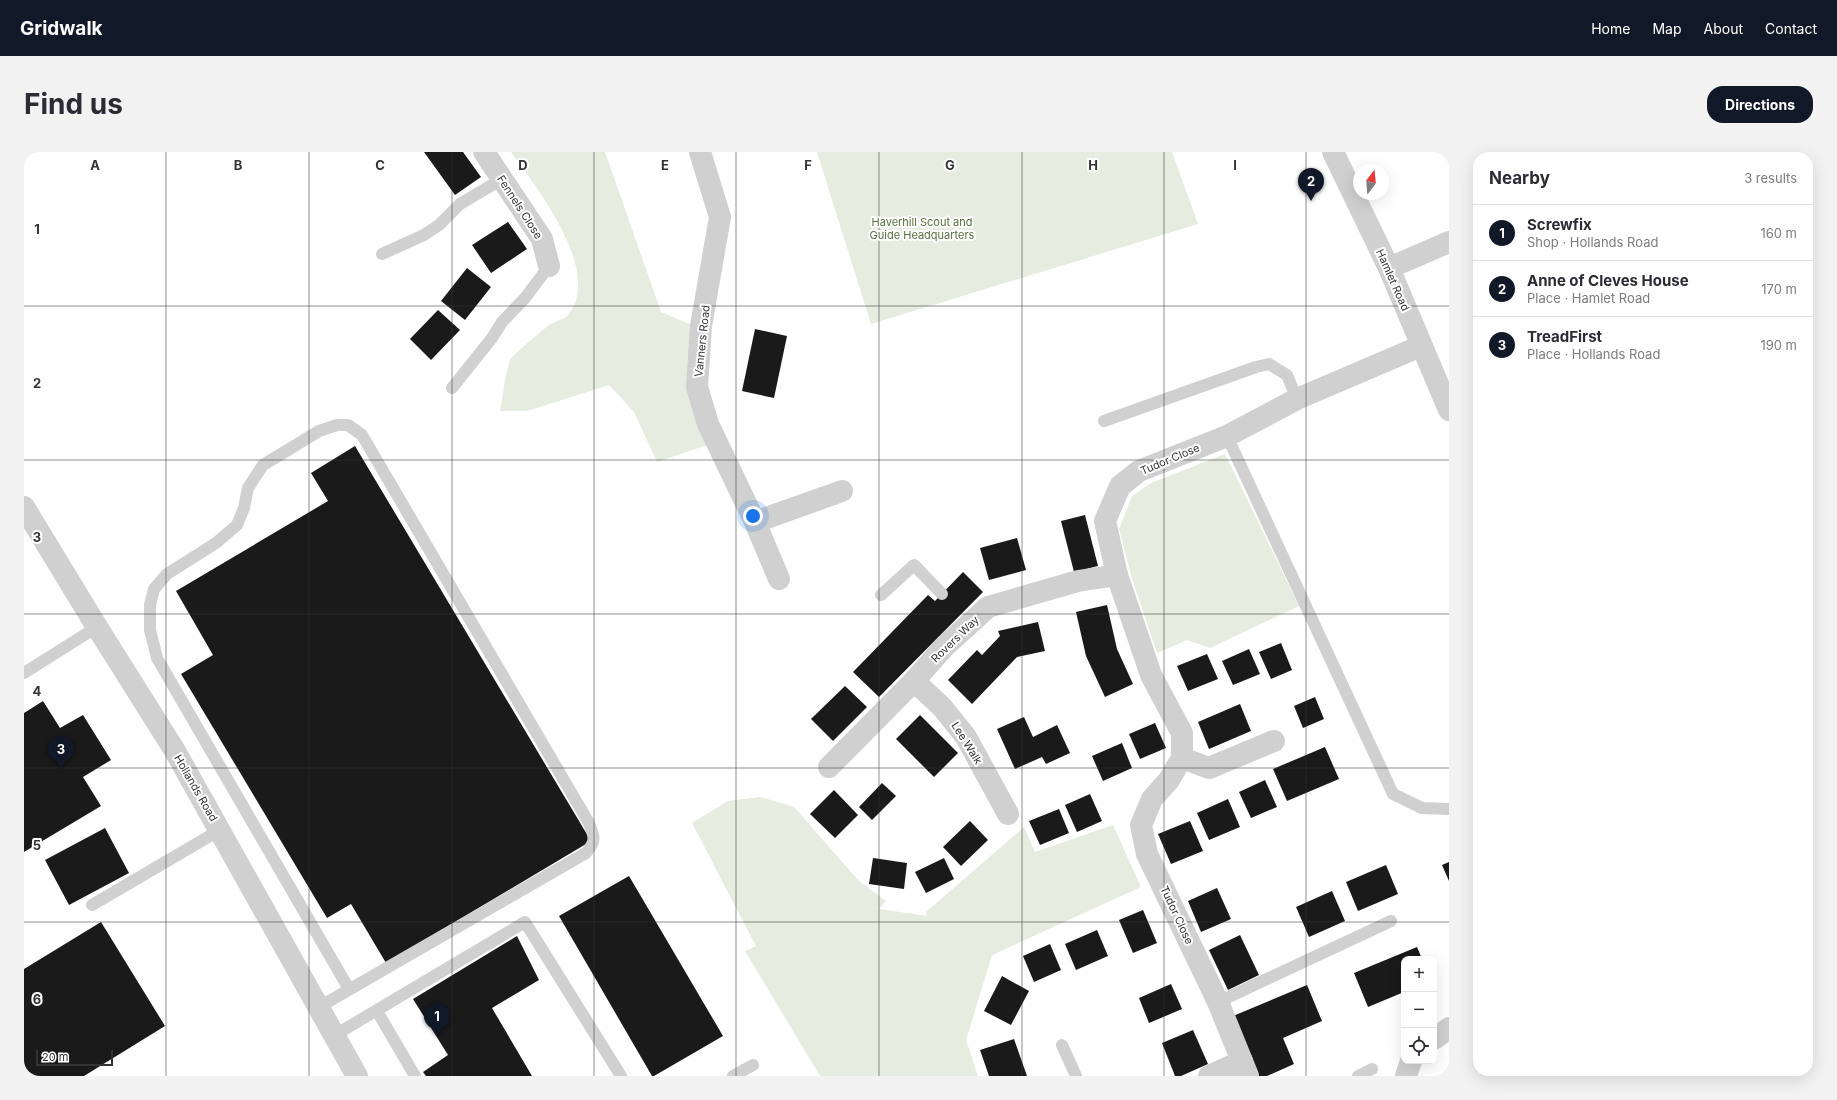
<!DOCTYPE html>
<html lang="en">
<head>
<meta charset="utf-8">
<style>
  :root { --surface:#fff; --page:#f2f2f3; --text:#2b2b33; --muted:#7c7c81; --line:#e1e1e2; --accent:#111827 }
  body { margin:0; font-family:Inter,sans-serif; background:var(--page); color:var(--text) }
  .controls { position:absolute; right:12px; bottom:12px; display:grid; overflow:hidden; border-radius:8px; box-shadow:0 4px 16px #0002 }
  .controls button { width:36px; height:36px; display:grid; place-items:center; padding:0; border:0; border-bottom:1px solid var(--line); background:var(--surface); color:var(--text); font:20px sans-serif }
  .compass { position:absolute; left:1329px; top:12px; width:36px; height:36px; border-radius:50%; background:var(--surface); box-shadow:0 4px 16px #0002; rotate:16deg }
  .scale { position:absolute; left:12px; bottom:10px; width:77px; box-sizing:border-box; padding-left:4px; border:2px solid #333; border-top:0; font-size:11px; line-height:14px; white-space:nowrap; color:#333; -webkit-text-stroke:3px #fff; paint-order:stroke }
  .you { position:absolute; left:729px; top:364px; width:14px; height:14px; margin:-10px; border:3px solid #fff; border-radius:50%; background:#1a73e8; box-shadow:0 0 0 6px #1a73e833 }
  .badge { display:grid; place-items:center; width:26px; height:26px; border-radius:50%; background:var(--accent); color:#fff; font-size:13px; font-weight:700 }
  .pin { position:absolute; translate:-50% -33px; filter:drop-shadow(0 1px 2px #0008) }
  .pin::after { content:''; position:absolute; top:21px; width:14px; height:12px; background:inherit; clip-path:polygon(0 0,100% 0,50% 100%) }
  .list { margin:0; padding:0; list-style:none }
  h2 { display:flex; justify-content:space-between; align-items:center; height:52px; margin:0; padding:0 16px; font-size:17px }
  h2 small { font-size:13px; font-weight:400; color:var(--muted) }
  .list li { display:grid; grid-template-columns:26px 1fr auto; gap:12px; align-items:center; box-sizing:border-box; height:56px; padding:0 16px; border-top:1px solid var(--line) }
  .list b { display:block; font-size:15px; white-space:nowrap }
  .list p { margin:0; font-size:13px; white-space:nowrap; color:var(--muted) }
  .list em { font-size:13px; font-style:normal; color:var(--muted) }
  .icon { flex:none; width:22px; height:22px; fill:none; stroke:currentColor; stroke-width:2; stroke-linecap:round; stroke-linejoin:round }
  .map { position:relative; flex:none; width:1425px; height:924px; overflow:hidden; border-radius:16px }
  header { display:flex; align-items:center; gap:24px; box-sizing:border-box; height:56px; padding:0 20px; background:var(--accent); color:#fff }
  header strong { font-size:19px }
  nav { display:flex; gap:22px; margin-inline-start:auto; font-size:14px }
  .intro { display:flex; align-items:center; justify-content:space-between; box-sizing:border-box; height:96px; padding:0 24px }
  h1 { margin:0; font-size:28px }
  .button { padding:10px 18px; border-radius:16px; background:var(--accent); color:#fff; font-size:14px; font-weight:700 }
  main { display:flex; gap:24px; padding:0 24px }
  aside { flex:1; background:var(--surface); border-radius:16px; box-shadow:0 4px 16px #0002 }
  .map>svg:first-child { display:block }
  .green { fill:#e6ecdf }
  .building { fill:#1a1a1a }
  .lines { fill:none; stroke-linecap:round; stroke-linejoin:round }
  .service { stroke:#d0d0d0; stroke-width:12 }
  .minor { stroke:#d0d0d0; stroke-width:22 }
  .tertiary { stroke:#d0d0d0; stroke-width:22 }
  .grid { fill:none; stroke:#333; stroke-width:1; stroke-opacity:0.55 }
  .labels { text-anchor:middle; dominant-baseline:central; stroke-width:4; stroke-linejoin:round; paint-order:stroke }
  .street-label { font-size:11px; fill:#333; stroke:#fff }
  .park-label { font-size:11px; fill:#56703f; stroke:#fff }
  .grid-label { font-size:13px; text-anchor:middle; font-weight:bold; fill:#333; stroke:#fff; stroke-width:4; stroke-linejoin:round; paint-order:stroke }
</style>
</head>
<body>
<header>
<strong>Gridwalk</strong>
<nav><a>Home</a><a>Map</a><a>About</a><a>Contact</a></nav>
</header>
<div class="intro"><h1>Find us</h1><a class="button">Directions</a></div>
<main>
<div class="map">
<svg width="1425" height="924" viewBox="0 0 1425 924">
  <rect width="100%" height="100%" fill="#fff"/>
  <g class="green">
    <path d="M487 0H581L637 160 670 174 683 293 633 310 610 260 585 233 503 259H476C479 244 481 222 486 208 489 203 518 178 524 174 529 170 538 168 543 164 581 121 512 35 487 0Z"/>
    <polygon points="793,0 1148,0 1174,72 847,172"/>
    <polygon points="1201,302 1275,454 1186,496 1163,488 1133,501 1107,423 1095,377 1108,344 1127,331"/>
    <polygon points="736,645 770,655 835,729 862,749 855,757 903,764 902,760 1000,675 1011,700 1089,673 1117,735 968,803 942,888 954,924 796,924 721,799 732,794 668,671 704,649"/>
  </g>
  <g class="building">
    <polygon points="400,0 439,0 457,25 431,43"/>
    <polygon points="484,70 503,97 467,121 448,93"/>
    <polygon points="443,116 467,135 441,168 417,149"/>
    <polygon points="414,158 436,178 407,208 386,187"/>
    <polygon points="731,177 763,184 750,246 718,239"/>
    <polygon points="331,294 567,689 362,811 327,752 303,766 157,522 189,503 152,439 304,349 287,321"/>
    <polygon points="1061,363 1074,414 1050,420 1037,369"/>
    <polygon points="993,386 1002,418 965,428 956,396"/>
    <polygon points="939,420 959,440 855,545 829,520 904,443 911,449"/>
    <polygon points="1083,453 1093,497 1109,532 1081,545 1062,504 1052,460"/>
    <polygon points="1014,470 1021,499 993,505 948,552 924,528 953,498 958,503 976,484 974,479"/>
    <polygon points="1257,491 1268,518 1247,527 1235,500"/>
    <polygon points="1225,497 1236,522 1209,533 1198,509"/>
    <polygon points="1183,502 1194,527 1164,539 1153,514"/>
    <polygon points="821,534 843,555 809,589 787,567"/>
    <polygon points="1291,545 1300,567 1279,576 1270,554"/>
    <polygon points="19,549 36,576 59,563 87,608 59,625 77,654 0,700 0,561"/>
    <polygon points="1216,552 1227,579 1185,597 1174,570"/>
    <polygon points="896,563 934,601 910,625 872,587"/>
    <polygon points="1000,565 1009,585 1033,573 1046,601 1022,612 1018,605 991,617 973,577"/>
    <polygon points="1131,571 1142,596 1116,607 1105,582"/>
    <polygon points="1098,591 1108,616 1079,629 1068,604"/>
    <polygon points="1301,595 1315,627 1263,649 1249,617"/>
    <polygon points="1241,628 1253,655 1227,666 1215,640"/>
    <polygon points="858,631 872,644 848,668 835,655"/>
    <polygon points="810,638 834,663 811,686 786,662"/>
    <polygon points="1066,642 1078,669 1053,680 1041,653"/>
    <polygon points="1204,647 1216,675 1185,688 1173,661"/>
    <polygon points="1035,657 1045,681 1016,693 1005,669"/>
    <polygon points="946,669 964,688 937,714 919,695"/>
    <polygon points="1166,669 1179,699 1147,712 1134,682"/>
    <polygon points="81,676 105,721 45,753 21,708"/>
    <polygon points="849,706 883,711 880,737 845,732"/>
    <polygon points="920,706 930,727 902,741 891,720"/>
    <polygon points="1425,710 1425,729 1418,713"/>
    <polygon points="1362,713 1374,742 1334,759 1322,730"/>
    <polygon points="605,724 699,884 630,924 628,924 535,764"/>
    <polygon points="1193,736 1207,767 1177,780 1164,749"/>
    <polygon points="1308,739 1321,769 1285,785 1272,755"/>
    <polygon points="1119,758 1133,791 1109,801 1095,768"/>
    <polygon points="77,770 141,874 60,924 0,924 0,817"/>
    <polygon points="1073,778 1084,804 1052,818 1041,792"/>
    <polygon points="1216,783 1235,823 1204,838 1185,798"/>
    <polygon points="493,784 515,828 468,856 508,924 402,924 399,920 424,903 389,847"/>
    <polygon points="1026,792 1037,818 1010,830 999,804"/>
    <polygon points="1393,795 1398,807 1380,807 1380,840 1344,855 1330,821"/>
    <polygon points="978,824 1005,839 987,873 960,859"/>
    <polygon points="1147,832 1158,857 1125,871 1115,846"/>
    <polygon points="1283,833 1298,869 1259,886 1270,912 1243,924 1235,924 1209,864"/>
    <polygon points="1169,878 1184,912 1157,924 1151,924 1138,891"/>
    <polygon points="990,887 1003,924 965,924 956,898"/>
  </g>
  <g class="lines">
    <g class="service">
      <polyline points="358,102 400,83 415,73 436,52 478,27"/>
      <polyline points="428,236 468,186 478,170 501,146 525,114"/>
      <polyline points="1080,269 1232,215 1245,212 1263,223 1273,247"/>
      <polyline points="1203,284 1369,642 1398,656 1425,657"/>
      <polyline points="857,443 890,413 918,442"/>
      <polyline points="0,521 73,475"/>
      <polyline points="68,753 196,678"/>
      <polyline points="1194,850 1367,769"/>
      <path d="M295 855 562 701C572 689 571 686 565 671L338 283 324 273H313L295 279 239 313 224 336 220 356 213 373 192 391 143 422 130 437 126 453V478L133 506 325 837"/>
      <polyline points="353,859 391,924"/>
      <polyline points="311,883 501,770 597,924"/>
      <polyline points="1038,893 1052,924"/>
      <polyline points="709,924 729,913"/>
      <polyline points="1334,924 1348,917"/>
    </g>
    <g class="minor">
      <polyline points="460,0 518,87 525,114"/>
      <polyline points="676,0 696,65 677,174 673,235 684,272 731,370 755,427"/>
      <polyline points="1365,116 1425,90"/>
      <polyline points="731,370 818,339"/>
      <polyline points="890,529 918,555 942,585 984,662"/>
      <polyline points="1158,606 1185,616 1250,589"/>
      <polyline points="805,615 890,529 921,494 964,455 1054,429 1093,423"/>
      <polyline points="1410,887 1425,876"/>
      <polyline points="1185,924 1218,909"/>
      <polyline points="1224,924 1194,850 1123,702 1117,673 1128,647 1145,628 1158,606 1158,581 1127,523 1093,423 1081,369 1096,334 1115,319 1203,284 1273,247 1397,194"/>
      <polyline points="1382,924 1387,909"/>
    </g>
    <g class="tertiary">
      <polyline points="1309,0 1365,116 1425,258"/>
      <polyline points="0,355 73,475 151,599 333,924"/>
    </g>
  </g>
  <path class="grid" d="M142 0V924M285 0V924M428 0V924M570 0V924M712 0V924M855 0V924M998 0V924M1140 0V924M1282 0V924M0 154H1425M0 308H1425M0 462H1425M0 616H1425M0 770H1425"/>
  <g class="labels">
    <g class="street-label">
      <text transform="translate(496 55) rotate(57)">Fennels Close</text>
      <text transform="translate(1369 128) rotate(66)">Hamlet Road</text>
      <text transform="translate(678 189) rotate(-84)">Vanners Road</text>
      <text transform="translate(1146 307) rotate(-23)">Tudor Close</text>
      <text transform="translate(931 487) rotate(-44)">Rovers Way</text>
      <text transform="translate(943 591) rotate(58)">Lee Walk</text>
      <text transform="translate(172 636) rotate(60)">Hollands Road</text>
      <text transform="translate(1153 763) rotate(65)">Tudor Close</text>
    </g>
    <g class="park-label">
      <text x="898" y="70">Haverhill Scout and<tspan x="898" dy="13">Guide Headquarters</tspan></text>
    </g>
  </g>
  <g class="grid-label">
    <text x="71" y="18">A</text>
    <text x="214" y="18">B</text>
    <text x="356" y="18">C</text>
    <text x="499" y="18">D</text>
    <text x="641" y="18">E</text>
    <text x="784" y="18">F</text>
    <text x="926" y="18">G</text>
    <text x="1069" y="18">H</text>
    <text x="1211" y="18">I</text>
    <text x="13" y="82">1</text>
    <text x="13" y="236">2</text>
    <text x="13" y="390">3</text>
    <text x="13" y="544">4</text>
    <text x="13" y="698">5</text>
    <text x="13" y="852">6</text>
  </g>
</svg>
<div class="controls">
<button>+</button>
<button>−</button>
<button><svg class="icon" aria-label="locate" viewBox="0 0 24 24"><circle cx="12" cy="12" r="6"/><path d="M12 2v4M12 18v4M2 12h4M18 12h4"/></svg></button>
</div>
<svg class="compass" viewBox="-18 -18 36 36"><path d="M0-13l5 13h-10z" fill="#e53935"/><path d="M0 13l5-13h-10z" fill="#7c7c81"/></svg>
<div class="scale">20 m</div>
<div class="you"></div>
<div class="pin badge" style="left:413px;top:884px">1</div>
<div class="pin badge" style="left:1287px;top:49px">2</div>
<div class="pin badge" style="left:37px;top:617px">3</div>
</div>
<aside>
<h2>Nearby<small>3 results</small></h2>
<ul class="list">
<li><span class="badge">1</span><div><b>Screwfix</b><p>Shop · Hollands Road</p></div><em>160 m</em></li>
<li><span class="badge">2</span><div><b>Anne of Cleves House</b><p>Place · Hamlet Road</p></div><em>170 m</em></li>
<li><span class="badge">3</span><div><b>TreadFirst</b><p>Place · Hollands Road</p></div><em>190 m</em></li>
</ul>
</aside>
</main>
</body>
</html>
